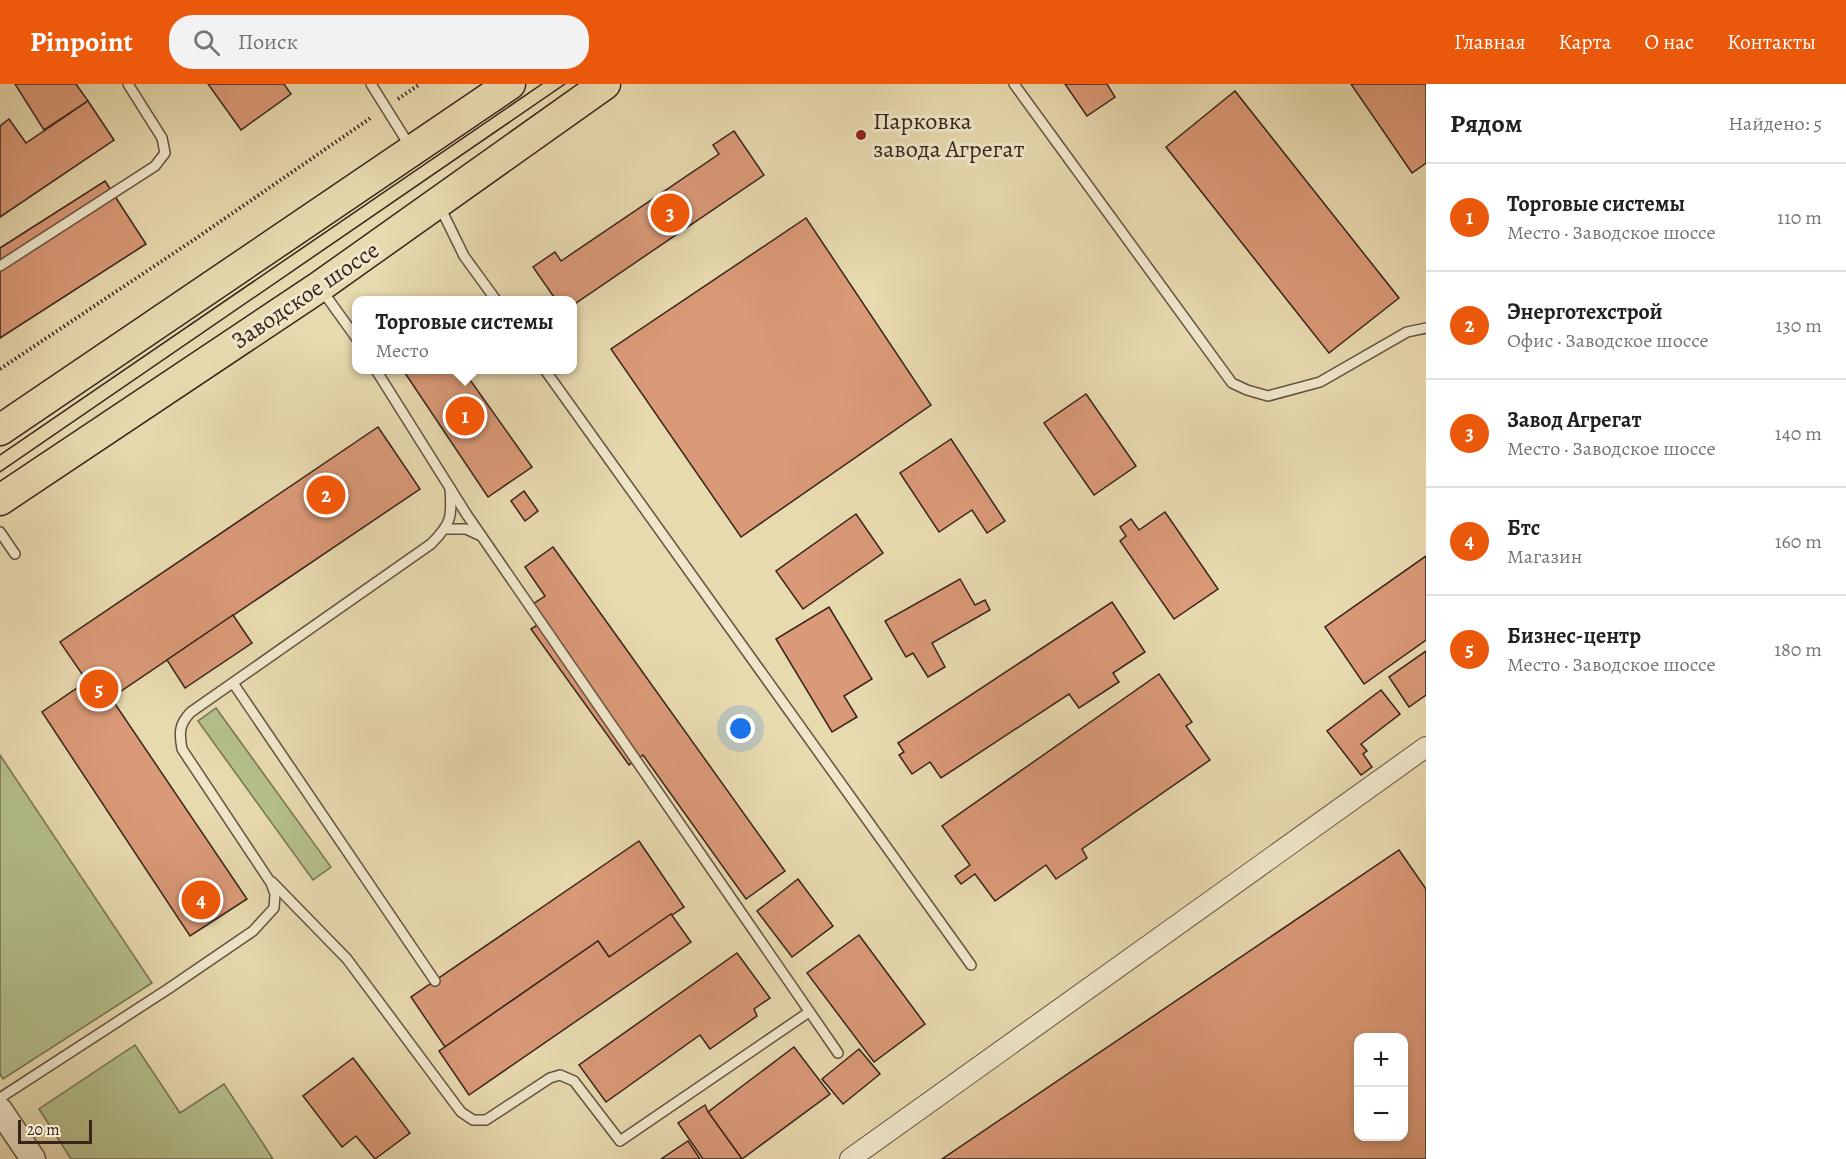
<!DOCTYPE html>
<html lang="ru">
<head>
<meta charset="utf-8">
<style>
  :root { --surface:#fff; --page:#f2f2f2; --text:#202124; --muted:#757577; --line:#e0e0e0; --accent:#ea580c }
  body { margin:0; font-family:Alegreya,serif; background:var(--page); color:var(--text) }
  .controls { position:absolute; right:18px; bottom:18px; display:grid; overflow:hidden; border-radius:12px; box-shadow:0 3px 9px #0003 }
  .controls button { width:54px; height:54px; display:grid; place-items:center; padding:0; border:0; border-bottom:2px solid var(--line); background:var(--surface); color:var(--text); font:30px sans-serif }
  .scale { position:absolute; left:18px; bottom:15px; width:74px; box-sizing:border-box; padding-left:6px; border:3px solid #38241b; border-top:0; font-size:16px; line-height:21px; white-space:nowrap; color:#38241b; -webkit-text-stroke:4px #f0e7cb; paint-order:stroke }
  .you { position:absolute; left:741px; top:645px; width:21px; height:21px; margin:-15px; border:4px solid #fff; border-radius:50%; background:#1a73e8; box-shadow:0 0 0 9px #1a73e833 }
  .badge { display:grid; place-items:center; width:39px; height:39px; border-radius:50%; background:var(--accent); color:#fff; font-size:20px; font-weight:700 }
  .pin { position:absolute; translate:-50% -50%; border:3px solid #fff; box-shadow:0 2px 6px #0006 }
  .popup { position:absolute; left:352px; top:212px; width:225px; height:78px; box-sizing:border-box; display:grid; place-content:center; border-radius:12px; background:var(--surface); filter:drop-shadow(0 2px 4px #0005); font-size:20px; white-space:nowrap; color:var(--muted) }
  .popup b { font-size:22px; color:var(--text) }
  .popup::after { content:''; position:absolute; left:50%; top:100%; margin-left:-12px; border:12px solid transparent; border-top-color:var(--surface) }
  .list { margin:0; padding:0; list-style:none }
  h2 { display:flex; justify-content:space-between; align-items:center; height:78px; margin:0; padding:0 24px; font-size:26px }
  h2 small { font-size:20px; font-weight:400; color:var(--muted) }
  .list li { display:grid; grid-template-columns:39px 1fr auto; gap:18px; align-items:center; box-sizing:border-box; height:108px; padding:0 24px; border-top:2px solid var(--line) }
  .list b { display:block; font-size:22px; white-space:nowrap }
  .list p { margin:0; font-size:20px; white-space:nowrap; color:var(--muted) }
  .list em { font-size:20px; font-style:normal; color:var(--muted) }
  .icon { flex:none; width:33px; height:33px; fill:none; stroke:currentColor; stroke-width:2; stroke-linecap:round; stroke-linejoin:round }
  .map { position:relative; flex:none; width:1426px; height:1075px; overflow:hidden }
  header { display:flex; align-items:center; gap:36px; box-sizing:border-box; height:84px; padding:0 30px; background:var(--accent); color:#fff }
  header strong { font-size:28px }
  nav { display:flex; gap:33px; margin-inline-start:auto; font-size:21px }
  .search { width:420px; height:54px; background:var(--page); display:flex; align-items:center; gap:15px; box-sizing:border-box; padding:0 21px; border-radius:24px; color:var(--muted); font-size:22px }
  main { display:flex }
  aside { flex:1; background:var(--surface) }
  .map>svg:first-child { display:block }
  .green { fill:#b4c08c; stroke:#767254; stroke-width:1.5 }
  .building { fill:#da9977; stroke:#38241b; stroke-width:1.5; fill-rule:evenodd }
  .lines { fill:none; stroke-linecap:round; stroke-linejoin:round }
  .service-casing { stroke:#645240; stroke-width:12 }
  .minor-casing { stroke:#645240; stroke-width:22 }
  .tertiary-casing { stroke:#645240; stroke-width:27 }
  .primary-casing { stroke:#38241b; stroke-width:33 }
  .path { stroke:#38241b; stroke-width:4; stroke-dasharray:1.5 3; stroke-linecap:butt }
  .service { stroke:#f0e7cb; stroke-width:9 }
  .minor { stroke:#f0e7cb; stroke-width:20 }
  .tertiary { stroke:#f0e7cb; stroke-width:24 }
  .primary { stroke:#e8daaf; stroke-width:30 }
  .tram { stroke:#38241b; stroke-width:1.5 }
  .poi-dot { fill:#8f2418; stroke:#f0e7cb; stroke-width:2 }
  .labels { text-anchor:middle; dominant-baseline:central; stroke-width:6; stroke-linejoin:round; paint-order:stroke }
  .poi-label { font-size:24px; fill:#38241b; stroke:#f0e7cb; text-anchor:start }
  .street-label { font-size:24px; fill:#38241b; stroke:#f0e7cb }
</style>
</head>
<body>
<header>
<strong>Pinpoint</strong>
<div class="search"><svg class="icon" aria-label="search" viewBox="0 0 24 24"><circle cx="10" cy="10" r="6"/><path d="M15 15l6 6"/></svg>Поиск</div>
<nav><a>Главная</a><a>Карта</a><a>О нас</a><a>Контакты</a></nav>
</header>
<main>
<div class="map">
<svg width="1426" height="1075" viewBox="0 0 1426 1075">
  <rect width="100%" height="100%" fill="#e8daaf"/>
  <filter id="stains"><feTurbulence type="fractalNoise" baseFrequency=".00333" numOctaves="4"/><feColorMatrix values="0 0 0 0 .2 0 0 0 0 .09 0 0 0 0 .02 0 0 0 .5 -.17"/></filter>
  <radialGradient id="worn" r=".72"><stop offset=".6" stop-color="#630" stop-opacity="0"/><stop offset="1" stop-color="#630" stop-opacity=".3"/></radialGradient>
  <g class="green">
    <polygon points="216,624 331,783 313,796 198,637"/>
    <polygon points="0,671 152,899 3,995 0,990"/>
    <polygon points="135,961 180,1029 224,1000 273,1075 71,1075 39,1025"/>
  </g>
  <g class="building">
    <polygon points="15,0 76,0 88,17 44,46"/>
    <polygon points="208,0 284,0 291,10 241,46"/>
    <polygon points="1065,0 1107,0 1115,13 1087,32"/>
    <polygon points="1351,0 1426,0 1426,79 1412,89"/>
    <polygon points="1235,7 1399,214 1329,269 1166,63"/>
    <polygon points="88,17 114,56 0,133 0,42 9,35 26,59"/>
    <polygon points="734,47 764,91 573,221 573,216 556,216 533,183 555,168 561,177 719,70 713,61"/>
    <polygon points="105,97 146,160 0,254 0,164"/>
    <polygon points="806,134 931,321 741,453 611,265"/>
    <polygon points="403,286 463,286 532,383 488,413"/>
    <polygon points="1086,310 1136,382 1094,411 1044,339"/>
    <polygon points="378,343 420,405 111,614 247,815 190,852 42,628 87,597 60,558"/>
    <polygon points="951,355 1005,437 987,449 972,426 939,448 900,389"/>
    <polygon points="524,407 538,427 525,437 511,417"/>
    <polygon points="1165,428 1218,505 1174,535 1120,457 1126,452 1120,443 1131,435 1139,446"/>
    <polygon points="856,430 883,469 803,525 776,487"/>
    <polygon points="553,463 785,787 746,815 643,671 629,681 531,545 539,540 527,524 545,512 525,483"/>
    <polygon points="1426,472 1426,556 1364,600 1325,543"/>
    <polygon points="960,495 975,521 985,516 990,526 932,559 945,583 928,593 913,569 906,573 885,537"/>
    <polygon points="1112,518 1145,568 1113,589 1119,598 1079,624 1069,610 941,694 930,678 912,690 899,671 904,668 898,659"/>
    <polygon points="829,523 872,595 844,612 857,633 832,648 776,555"/>
    <polygon points="233,531 252,559 185,604 167,576"/>
    <polygon points="1426,567 1426,611 1409,623 1389,593"/>
    <polygon points="1159,590 1192,638 1186,642 1210,676 1082,765 1087,774 1056,795 1046,781 995,817 975,790 961,800 955,792 970,781 942,742"/>
    <polygon points="1381,606 1400,630 1361,660 1367,667 1363,670 1372,683 1361,691 1327,647"/>
    <polygon points="639,757 684,823 609,873 598,857 445,963 411,913"/>
    <path d="M1399 766 1426 805V1075H942ZM1358 954H1404V1052H1358Z"/>
    <polygon points="798,795 833,842 792,873 757,827"/>
    <polygon points="671,830 691,858 469,1011 439,967 598,857 609,873"/>
    <polygon points="859,851 925,940 874,978 807,889"/>
    <polygon points="737,869 770,914 754,925 757,932 710,965 700,951 606,1018 579,981"/>
    <polygon points="794,963 830,1010 742,1075 708,1028"/>
    <polygon points="859,965 880,990 843,1020 822,995"/>
    <polygon points="353,974 410,1049 375,1075 356,1052 342,1063 303,1012"/>
    <polygon points="705,1021 708,1028 742,1075 703,1075 678,1039"/>
    <polygon points="688,1057 700,1075 661,1075"/>
  </g>
  <g class="lines">
    <defs>
      <g id="service">
        <polyline points="371,0 411,64"/>
        <polyline points="1014,0 1232,299 1247,306 1268,312 1320,298 1407,248 1426,244"/>
        <polyline points="439,121 464,172 496,216"/>
        <polyline points="0,182 155,82 165,69 162,54 128,0"/>
        <polyline points="321,205 357,255"/>
        <polyline points="376,286 467,431 838,969"/>
        <polyline points="545,286 971,881"/>
        <polyline points="446,445 466,445 481,452"/>
        <polyline points="0,448 15,470"/>
        <polyline points="233,599 435,897"/>
        <polyline points="272,798 347,875 461,1028 473,1036 486,1036 550,994 560,991 574,997 620,1057 809,928"/>
        <path d="M0 1014 168 905 253 847 274 824 275 810 271 799 182 665C179 649 179 640 191 628L431 460C452 439 452 433 450 404"/>
      </g>
      <polyline id="minor" points="850,1075 1426,663"/>
      <polyline id="tertiary" points="0,1026 33,1075"/>
      <g id="primary">
        <polyline points="0,346 510,0"/>
        <polyline points="0,416 319,203 605,0"/>
      </g>
    </defs>
    <use href="#service" class="service-casing"/>
    <use href="#minor" class="minor-casing"/>
    <use href="#tertiary" class="tertiary-casing"/>
    <use href="#primary" class="primary-casing"/>
    <g class="path">
      <polyline points="398,15 420,0"/>
      <polyline points="0,285 195,155 372,33"/>
    </g>
    <use href="#service" class="service"/>
    <use href="#minor" class="minor"/>
    <use href="#tertiary" class="tertiary"/>
    <use href="#primary" class="primary"/>
    <g class="tram">
      <polyline points="0,371 542,0"/>
      <polyline points="0,388 565,0"/>
    </g>
  </g>
  <circle class="poi-dot" cx="861" cy="51" r="6"/>
  <g class="labels">
    <g class="poi-label">
      <text x="873" y="37">Парковка<tspan x="873" dy="28">завода Агрегат</tspan></text>
    </g>
    <g class="street-label">
      <text transform="translate(305 211) rotate(-34)">Заводское шоссе</text>
    </g>
  </g>
  <rect width="100%" height="100%" filter="url(#stains)"/>
  <rect width="100%" height="100%" fill="url(#worn)"/>
</svg>
<div class="controls">
<button>+</button>
<button>−</button>
</div>
<div class="scale">20 m</div>
<div class="you"></div>
<div class="pin badge" style="left:465px;top:332px">1</div>
<div class="popup"><b>Торговые системы</b>Место</div>
<div class="pin badge" style="left:326px;top:411px">2</div>
<div class="pin badge" style="left:670px;top:129px">3</div>
<div class="pin badge" style="left:201px;top:816px">4</div>
<div class="pin badge" style="left:99px;top:605px">5</div>
</div>
<aside>
<h2>Рядом<small>Найдено: 5</small></h2>
<ul class="list">
<li><span class="badge">1</span><div><b>Торговые системы</b><p>Место · Заводское шоссе</p></div><em>110 m</em></li>
<li><span class="badge">2</span><div><b>Энерготехстрой</b><p>Офис · Заводское шоссе</p></div><em>130 m</em></li>
<li><span class="badge">3</span><div><b>Завод Агрегат</b><p>Место · Заводское шоссе</p></div><em>140 m</em></li>
<li><span class="badge">4</span><div><b>Бтс</b><p>Магазин</p></div><em>160 m</em></li>
<li><span class="badge">5</span><div><b>Бизнес-центр</b><p>Место · Заводское шоссе</p></div><em>180 m</em></li>
</ul>
</aside>
</main>
</body>
</html>
